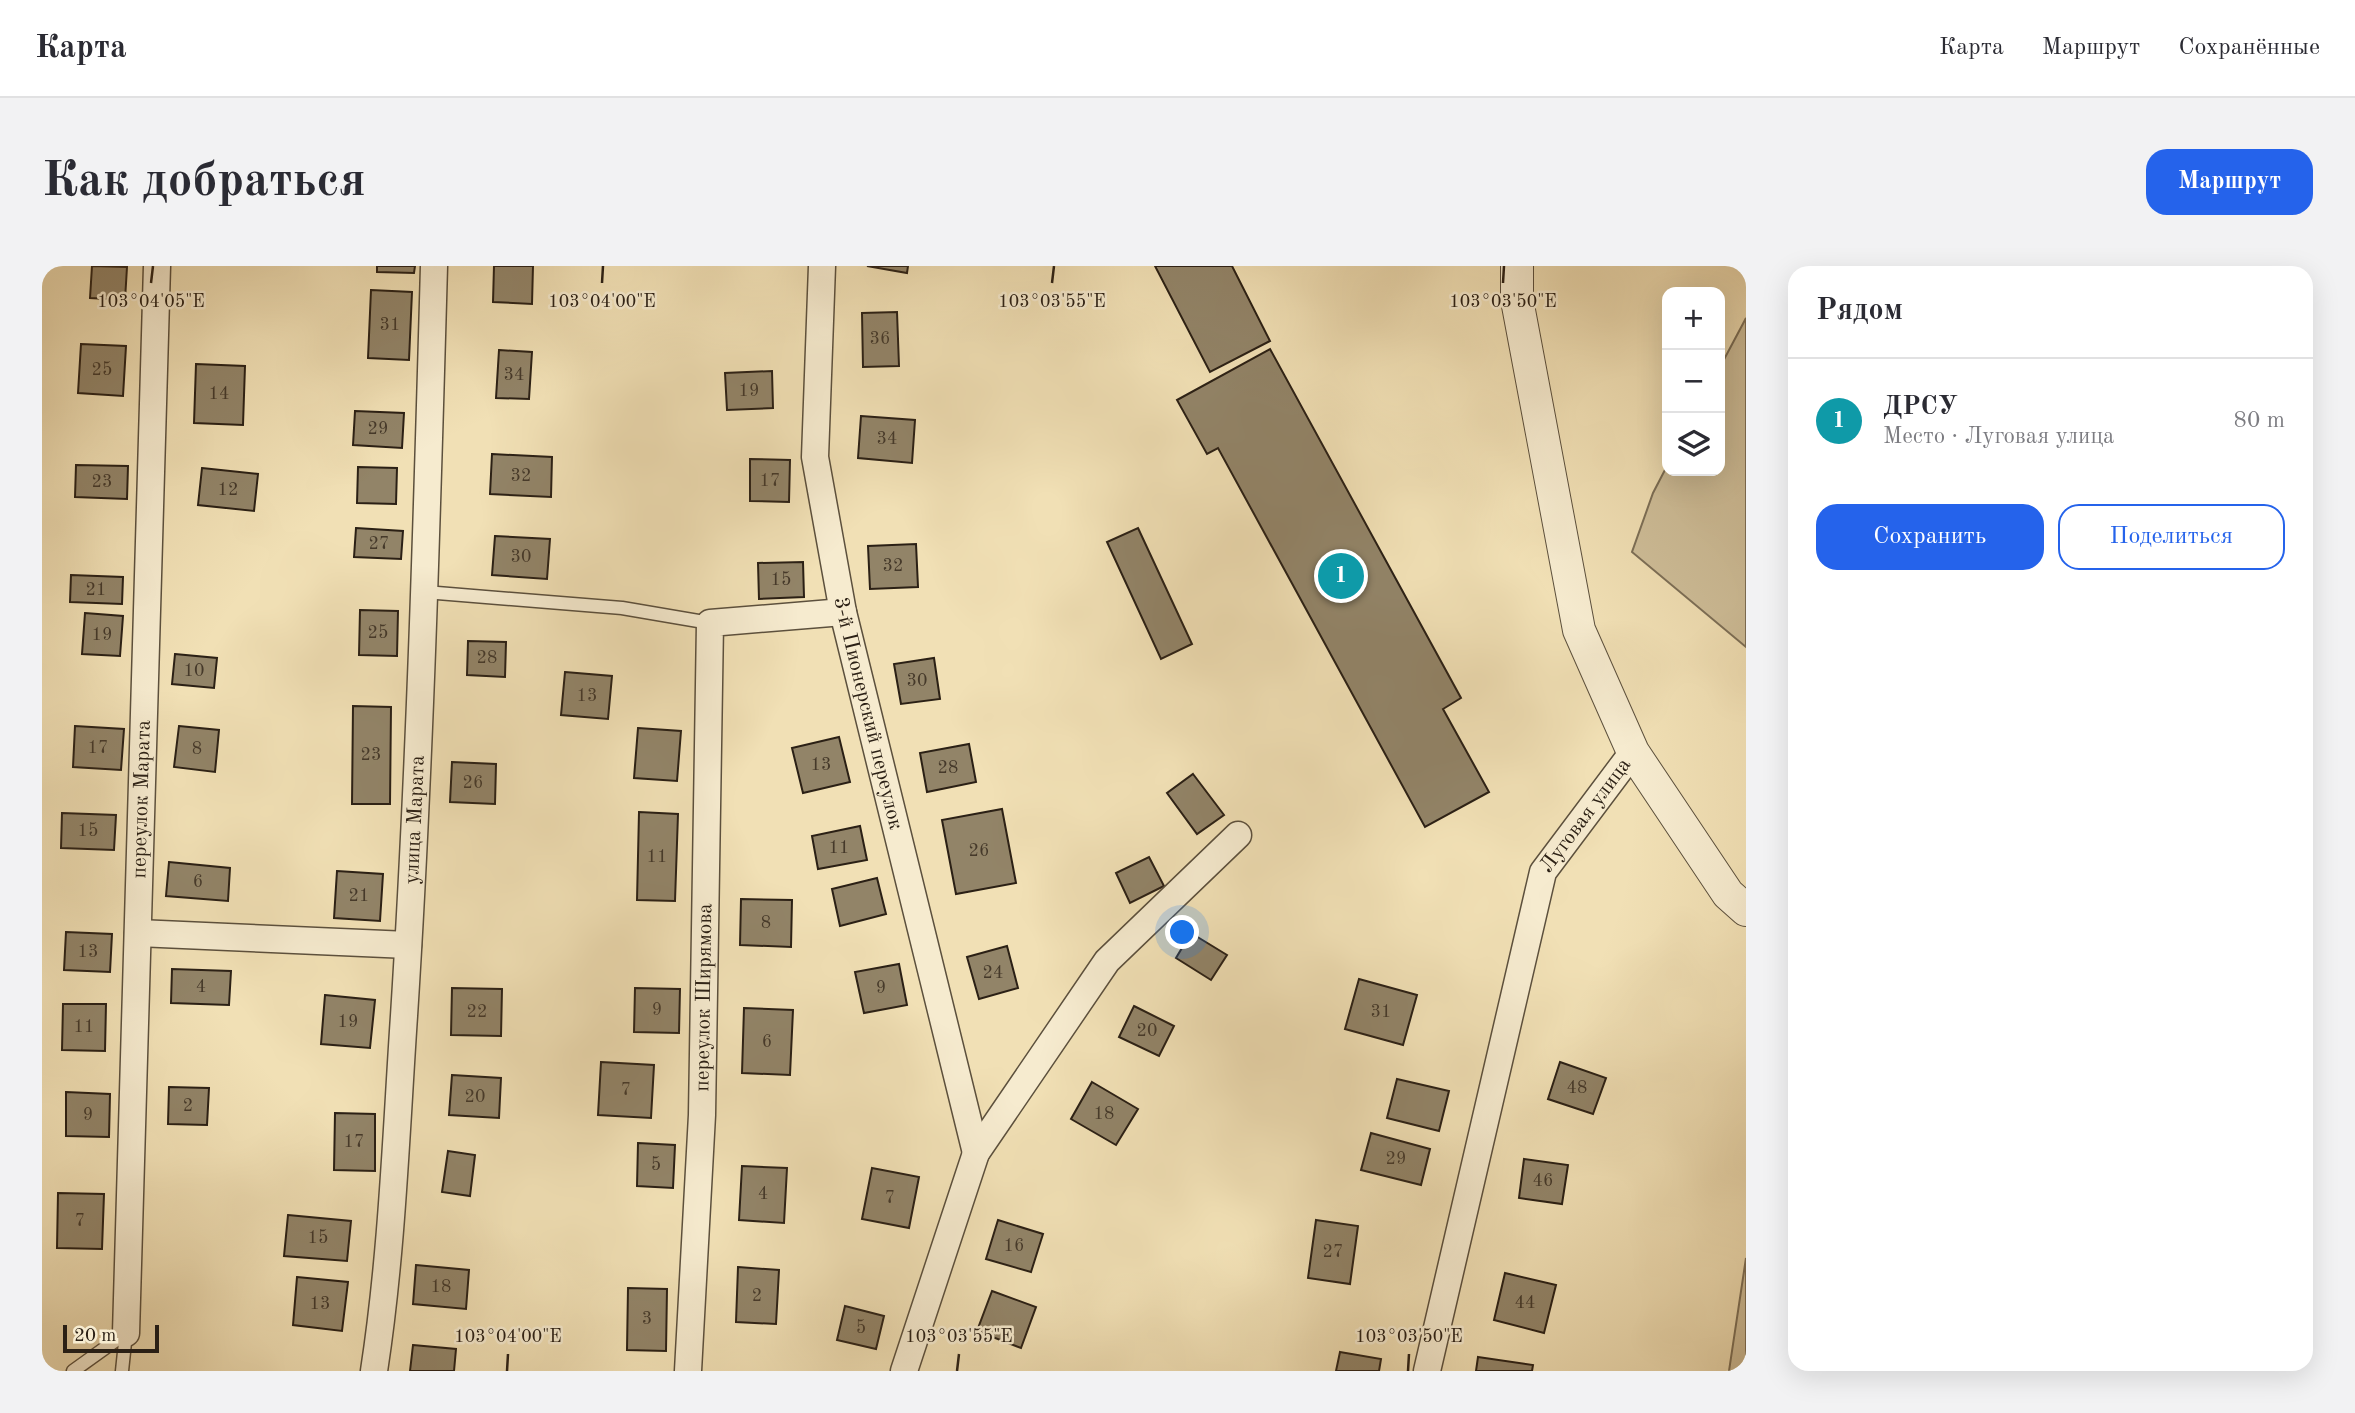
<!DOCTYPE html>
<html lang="ru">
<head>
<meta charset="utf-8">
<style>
  :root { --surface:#fff; --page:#f2f2f3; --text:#2b2b33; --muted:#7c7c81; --line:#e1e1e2; --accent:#2563eb }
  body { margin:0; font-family:"Old Standard TT",serif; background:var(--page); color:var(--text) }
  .controls { position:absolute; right:21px; top:21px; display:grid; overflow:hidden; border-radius:14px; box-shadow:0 7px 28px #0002 }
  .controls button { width:63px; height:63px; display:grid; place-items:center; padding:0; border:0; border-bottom:2px solid var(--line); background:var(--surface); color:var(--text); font:35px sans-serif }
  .scale { position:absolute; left:21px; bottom:18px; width:96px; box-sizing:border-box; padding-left:7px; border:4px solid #2b2015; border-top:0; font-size:19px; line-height:24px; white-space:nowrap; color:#2b2015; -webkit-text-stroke:5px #f6ebcf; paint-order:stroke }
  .you { position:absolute; left:1141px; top:667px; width:24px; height:24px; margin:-18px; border:5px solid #fff; border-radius:50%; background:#1a73e8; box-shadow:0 0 0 10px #1a73e833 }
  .badge { display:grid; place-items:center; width:46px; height:46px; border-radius:50%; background:var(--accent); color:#fff; font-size:23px; font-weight:700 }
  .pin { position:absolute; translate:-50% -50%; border:4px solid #fff; box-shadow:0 2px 7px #0006 }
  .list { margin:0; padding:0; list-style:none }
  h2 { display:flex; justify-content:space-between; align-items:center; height:91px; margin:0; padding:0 28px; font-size:30px }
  h2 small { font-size:23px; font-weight:400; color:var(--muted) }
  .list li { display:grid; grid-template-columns:46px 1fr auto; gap:21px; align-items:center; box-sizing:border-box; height:126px; padding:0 28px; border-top:2px solid var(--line) }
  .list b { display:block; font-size:26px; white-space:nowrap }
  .list p { margin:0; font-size:23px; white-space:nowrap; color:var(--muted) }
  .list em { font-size:23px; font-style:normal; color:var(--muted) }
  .actions { display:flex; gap:14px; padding:21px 28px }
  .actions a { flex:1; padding:16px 0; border:2px solid var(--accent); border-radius:21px; text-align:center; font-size:24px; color:var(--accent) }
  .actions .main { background:var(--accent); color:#fff }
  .icon { flex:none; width:38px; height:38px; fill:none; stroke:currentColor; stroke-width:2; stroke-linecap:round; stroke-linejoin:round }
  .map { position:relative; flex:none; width:1704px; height:1105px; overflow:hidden; border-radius:21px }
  header { display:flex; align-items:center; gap:42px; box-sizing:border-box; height:98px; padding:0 35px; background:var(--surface); border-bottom:2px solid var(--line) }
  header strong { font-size:33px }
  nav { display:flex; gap:38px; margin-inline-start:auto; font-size:24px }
  .intro { display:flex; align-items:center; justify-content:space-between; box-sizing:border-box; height:168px; padding:0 42px }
  h1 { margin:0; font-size:49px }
  .button { padding:18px 32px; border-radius:21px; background:var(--accent); color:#fff; font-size:24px; font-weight:700 }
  main { display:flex; gap:42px; padding:0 42px }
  aside { flex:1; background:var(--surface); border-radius:21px; box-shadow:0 7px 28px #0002 }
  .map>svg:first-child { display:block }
  .green { fill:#cfbf9a; stroke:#7d7058; stroke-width:2 }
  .building { fill:#928468; stroke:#2b2015; stroke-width:2 }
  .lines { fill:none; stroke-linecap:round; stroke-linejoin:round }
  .service-casing { stroke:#5c503d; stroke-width:15 }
  .minor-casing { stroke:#5c503d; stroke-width:29 }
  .tertiary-casing { stroke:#5c503d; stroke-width:34 }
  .service { stroke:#f6ebcf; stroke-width:12 }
  .minor { stroke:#f6ebcf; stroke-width:26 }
  .tertiary { stroke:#f6ebcf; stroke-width:32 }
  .ticks { fill:none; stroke:#2b2015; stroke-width:2.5 }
  .labels { text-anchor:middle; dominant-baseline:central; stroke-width:5; stroke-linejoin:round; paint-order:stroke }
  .number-label { font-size:18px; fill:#45392a }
  .street-label { font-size:21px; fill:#2b2015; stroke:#f6ebcf }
  .ticks-label { font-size:18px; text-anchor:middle; fill:#2b2015; stroke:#f6ebcf; stroke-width:5; stroke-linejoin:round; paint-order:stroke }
</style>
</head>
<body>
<header>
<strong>Карта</strong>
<nav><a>Карта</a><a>Маршрут</a><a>Сохранённые</a></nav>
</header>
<div class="intro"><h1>Как добраться</h1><a class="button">Маршрут</a></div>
<main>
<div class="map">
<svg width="1704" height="1105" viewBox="0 0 1704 1105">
  <rect width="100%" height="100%" fill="#f1e0b5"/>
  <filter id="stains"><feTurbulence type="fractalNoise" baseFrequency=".00286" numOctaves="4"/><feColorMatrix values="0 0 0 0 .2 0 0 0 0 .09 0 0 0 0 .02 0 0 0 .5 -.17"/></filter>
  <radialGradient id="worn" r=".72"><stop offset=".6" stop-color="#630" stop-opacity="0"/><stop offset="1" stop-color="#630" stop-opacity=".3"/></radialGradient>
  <g class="green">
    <polygon points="1704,52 1704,381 1590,286 1611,227 1625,200 1625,205 1678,205 1678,101"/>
    <polygon points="1704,992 1704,1105 1687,1105"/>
  </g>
  <g class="building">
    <polygon points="50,0 85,1 83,34 48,32"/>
    <polygon points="335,0 373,0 372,7 335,6"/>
    <polygon points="452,0 491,0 490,38 451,36"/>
    <polygon points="825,0 866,0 865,7"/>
    <polygon points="1113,0 1190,0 1228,75 1168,106"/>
    <polygon points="329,24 370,26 367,94 326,92"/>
    <polygon points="855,46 857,100 821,101 820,47"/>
    <polygon points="39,78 84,80 81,130 36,127"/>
    <polygon points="1228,83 1419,432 1401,443 1447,526 1383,561 1176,182 1165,188 1135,134"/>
    <polygon points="457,84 490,86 487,133 454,132"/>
    <polygon points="154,98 203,100 201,159 152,157"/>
    <polygon points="730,105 731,142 685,144 683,107"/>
    <polygon points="313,145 362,147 360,182 311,179"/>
    <polygon points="819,150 873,154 870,197 816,192"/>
    <polygon points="450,188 510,191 509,231 448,228"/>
    <polygon points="708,193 748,194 747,236 708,235"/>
    <polygon points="34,199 86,200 85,233 33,231"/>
    <polygon points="316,201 355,202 354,238 315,237"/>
    <polygon points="160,202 216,208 212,245 156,239"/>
    <polygon points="314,262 361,265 359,293 312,291"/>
    <polygon points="1096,262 1150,378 1119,393 1065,276"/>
    <polygon points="453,270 508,273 505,313 450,309"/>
    <polygon points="874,278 876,321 828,323 826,280"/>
    <polygon points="761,296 762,331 717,333 716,297"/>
    <polygon points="29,309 81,311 80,338 28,336"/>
    <polygon points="318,344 356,345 355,390 317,389"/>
    <polygon points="43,347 81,350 78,390 40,388"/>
    <polygon points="426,375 464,376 463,411 425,409"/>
    <polygon points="133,388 175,392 172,422 130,418"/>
    <polygon points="892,392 898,433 859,438 852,398"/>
    <polygon points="523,406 570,410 566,453 519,449"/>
    <polygon points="311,440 349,441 348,538 310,538"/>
    <polygon points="33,460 82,463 79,504 31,501"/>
    <polygon points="137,460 177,464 173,506 132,501"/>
    <polygon points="596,462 639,465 635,515 592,512"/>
    <polygon points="797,471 808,516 761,527 750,482"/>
    <polygon points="927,478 934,516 885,526 878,487"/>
    <polygon points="410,496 454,498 453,538 408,536"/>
    <polygon points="1151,508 1182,549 1155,568 1125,527"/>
    <polygon points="960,543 974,617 914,628 900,554"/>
    <polygon points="597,546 636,548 633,635 595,634"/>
    <polygon points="20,547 74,549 72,584 19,582"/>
    <polygon points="818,560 825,594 776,603 770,570"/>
    <polygon points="1107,591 1122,620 1088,637 1074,607"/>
    <polygon points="127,596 188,602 186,635 124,630"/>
    <polygon points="295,605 341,608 338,655 292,652"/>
    <polygon points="835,612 844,648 798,660 790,623"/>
    <polygon points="699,633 750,634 749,681 698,679"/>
    <polygon points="24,666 70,668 68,706 22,704"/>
    <polygon points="1149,667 1185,689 1169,714 1134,692"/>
    <polygon points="965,680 976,722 937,733 925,691"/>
    <polygon points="857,698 865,739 822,747 813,706"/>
    <polygon points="130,703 189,705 187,739 129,737"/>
    <polygon points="1317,713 1375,729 1361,779 1303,763"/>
    <polygon points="410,722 460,723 459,770 409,769"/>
    <polygon points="593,722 638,723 637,767 592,766"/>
    <polygon points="283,729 333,734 328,782 279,778"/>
    <polygon points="21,738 64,738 63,785 20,784"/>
    <polygon points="1092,740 1132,760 1117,790 1077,771"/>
    <polygon points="702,742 751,744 748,809 700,807"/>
    <polygon points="559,796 612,799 609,852 556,849"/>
    <polygon points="1518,796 1564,812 1551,848 1506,833"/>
    <polygon points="410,809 459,812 457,852 407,849"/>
    <polygon points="1355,813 1407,825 1397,865 1345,852"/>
    <polygon points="1050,816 1096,843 1074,879 1029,853"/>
    <polygon points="127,821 167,822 165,859 126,858"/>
    <polygon points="24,826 68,828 67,871 24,870"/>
    <polygon points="293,847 333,848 333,905 292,904"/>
    <polygon points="1329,867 1388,883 1379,919 1319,904"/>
    <polygon points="596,877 633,879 631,922 595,920"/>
    <polygon points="406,885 433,889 428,930 400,926"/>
    <polygon points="1482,893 1526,899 1520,938 1477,932"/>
    <polygon points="700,900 745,902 742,957 697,954"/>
    <polygon points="830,902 877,911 867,962 820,953"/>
    <polygon points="16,927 62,928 60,983 15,982"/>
    <polygon points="246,949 309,955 305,995 242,990"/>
    <polygon points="956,954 1001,968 989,1006 944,993"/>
    <polygon points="1274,954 1316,960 1308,1018 1266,1012"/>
    <polygon points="374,999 427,1004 424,1043 371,1038"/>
    <polygon points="696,1001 737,1004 734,1058 694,1056"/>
    <polygon points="1463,1007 1514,1019 1502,1067 1452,1054"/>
    <polygon points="255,1011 306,1016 300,1065 251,1059"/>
    <polygon points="586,1022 625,1023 624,1085 585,1084"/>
    <polygon points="950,1025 994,1041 979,1082 935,1065"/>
    <polygon points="803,1040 842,1050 834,1083 795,1074"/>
    <polygon points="371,1079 414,1083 412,1105 368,1105"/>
    <polygon points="1298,1086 1339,1093 1337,1105 1294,1105"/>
    <polygon points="1436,1091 1491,1099 1490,1105 1434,1105"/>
  </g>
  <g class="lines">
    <defs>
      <g id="service">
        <polyline points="383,326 580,342 668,357"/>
        <polyline points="31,1105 84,1067"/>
        <polyline points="80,1105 84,1067"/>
      </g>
      <g id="minor">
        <path id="s1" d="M780 0 773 191 801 346 934 887"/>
        <polyline points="96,667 366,679"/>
        <path id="s2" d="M84 1067 115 0"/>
        <path id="s3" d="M332 1105C350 988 354 869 362 750 378 500 385 250 392 0"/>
        <path id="s4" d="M646 1105 660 849 668 357 801 346"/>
        <polyline points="862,1105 934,887 1065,695 1196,569"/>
        <path id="s5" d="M1385 1105 1501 606 1591 486"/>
      </g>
      <polyline id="tertiary" points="1475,0 1475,34 1537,364 1591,486 1686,628 1704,644"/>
    </defs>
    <use href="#service" class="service-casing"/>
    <use href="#minor" class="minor-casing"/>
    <use href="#tertiary" class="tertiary-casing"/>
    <use href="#service" class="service"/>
    <use href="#minor" class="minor"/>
    <use href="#tertiary" class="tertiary"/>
  </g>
  <path class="ticks" d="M109 17 111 0M560 17 561 0M1010 17 1012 0M1461 17 1462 0M465 1105 466 1088M915 1105 917 1088M1366 1105 1367 1088"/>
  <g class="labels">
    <g class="number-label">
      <text x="348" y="59">31</text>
      <text x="838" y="73">36</text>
      <text x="60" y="104">25</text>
      <text x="472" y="109">34</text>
      <text x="707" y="125">19</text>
      <text x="177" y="128">14</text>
      <text x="336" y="163">29</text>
      <text x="845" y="173">34</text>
      <text x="479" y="210">32</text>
      <text x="728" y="215">17</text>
      <text x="60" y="216">23</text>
      <text x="186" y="224">12</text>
      <text x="337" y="278">27</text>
      <text x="479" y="291">30</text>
      <text x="851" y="300">32</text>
      <text x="739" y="314">15</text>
      <text x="54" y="324">21</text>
      <text x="336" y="367">25</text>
      <text x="60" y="369">19</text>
      <text x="445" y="392">28</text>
      <text x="152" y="405">10</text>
      <text x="875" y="415">30</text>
      <text x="545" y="430">13</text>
      <text x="56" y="482">17</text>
      <text x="155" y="483">8</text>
      <text x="329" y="489">23</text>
      <text x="779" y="499">13</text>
      <text x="906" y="502">28</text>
      <text x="431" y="517">26</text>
      <text x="46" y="565">15</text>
      <text x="797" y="582">11</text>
      <text x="937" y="585">26</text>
      <text x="615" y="591">11</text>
      <text x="156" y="616">6</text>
      <text x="317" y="630">21</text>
      <text x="724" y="657">8</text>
      <text x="46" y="686">13</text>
      <text x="951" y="707">24</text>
      <text x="159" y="721">4</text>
      <text x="839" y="722">9</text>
      <text x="615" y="744">9</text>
      <text x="435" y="746">22</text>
      <text x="1339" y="746">31</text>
      <text x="306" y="756">19</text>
      <text x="42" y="761">11</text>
      <text x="1105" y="765">20</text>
      <text x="725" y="776">6</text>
      <text x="1535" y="822">48</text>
      <text x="584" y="824">7</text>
      <text x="433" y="831">20</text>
      <text x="146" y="840">2</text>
      <text x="1062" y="848">18</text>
      <text x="46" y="849">9</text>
      <text x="312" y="876">17</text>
      <text x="1354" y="893">29</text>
      <text x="614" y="899">5</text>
      <text x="1501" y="915">46</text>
      <text x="721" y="928">4</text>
      <text x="848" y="932">7</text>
      <text x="38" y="955">7</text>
      <text x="276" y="972">15</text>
      <text x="972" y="980">16</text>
      <text x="1291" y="986">27</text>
      <text x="399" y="1021">18</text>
      <text x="715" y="1030">2</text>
      <text x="1483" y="1037">44</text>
      <text x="278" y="1038">13</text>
      <text x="605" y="1053">3</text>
      <text x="819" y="1062">5</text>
    </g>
    <g class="street-label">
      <text stroke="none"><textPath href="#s1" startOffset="453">3-й Пионерский переулок</textPath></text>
      <text stroke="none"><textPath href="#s2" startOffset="534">переулок Марата</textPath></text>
      <text stroke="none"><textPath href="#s5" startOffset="583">Луговая улица</textPath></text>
      <text stroke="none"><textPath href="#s3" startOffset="553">улица Марата</textPath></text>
      <text stroke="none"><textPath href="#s4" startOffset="374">переулок Ширямова</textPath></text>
    </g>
  </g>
  <g class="ticks-label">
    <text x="109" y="41">103°04'05"E</text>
    <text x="560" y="41">103°04'00"E</text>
    <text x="1010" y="41">103°03'55"E</text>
    <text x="1461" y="41">103°03'50"E</text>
    <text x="466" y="1076">103°04'00"E</text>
    <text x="917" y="1076">103°03'55"E</text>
    <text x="1367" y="1076">103°03'50"E</text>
  </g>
  <rect width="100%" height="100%" filter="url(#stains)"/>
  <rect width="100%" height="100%" fill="url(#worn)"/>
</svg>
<div class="controls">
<button>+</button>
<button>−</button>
<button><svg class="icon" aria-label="layers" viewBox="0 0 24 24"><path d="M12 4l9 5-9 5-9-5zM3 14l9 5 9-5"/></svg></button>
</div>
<div class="scale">20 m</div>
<div class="you"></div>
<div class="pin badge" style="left:1299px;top:310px;background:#0f9aa8">1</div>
</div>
<aside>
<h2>Рядом<small></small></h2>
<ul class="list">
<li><span class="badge" style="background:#0f9aa8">1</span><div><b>ДРСУ</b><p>Место · Луговая улица</p></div><em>80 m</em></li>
</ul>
<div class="actions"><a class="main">Сохранить</a><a>Поделиться</a></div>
</aside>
</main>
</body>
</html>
